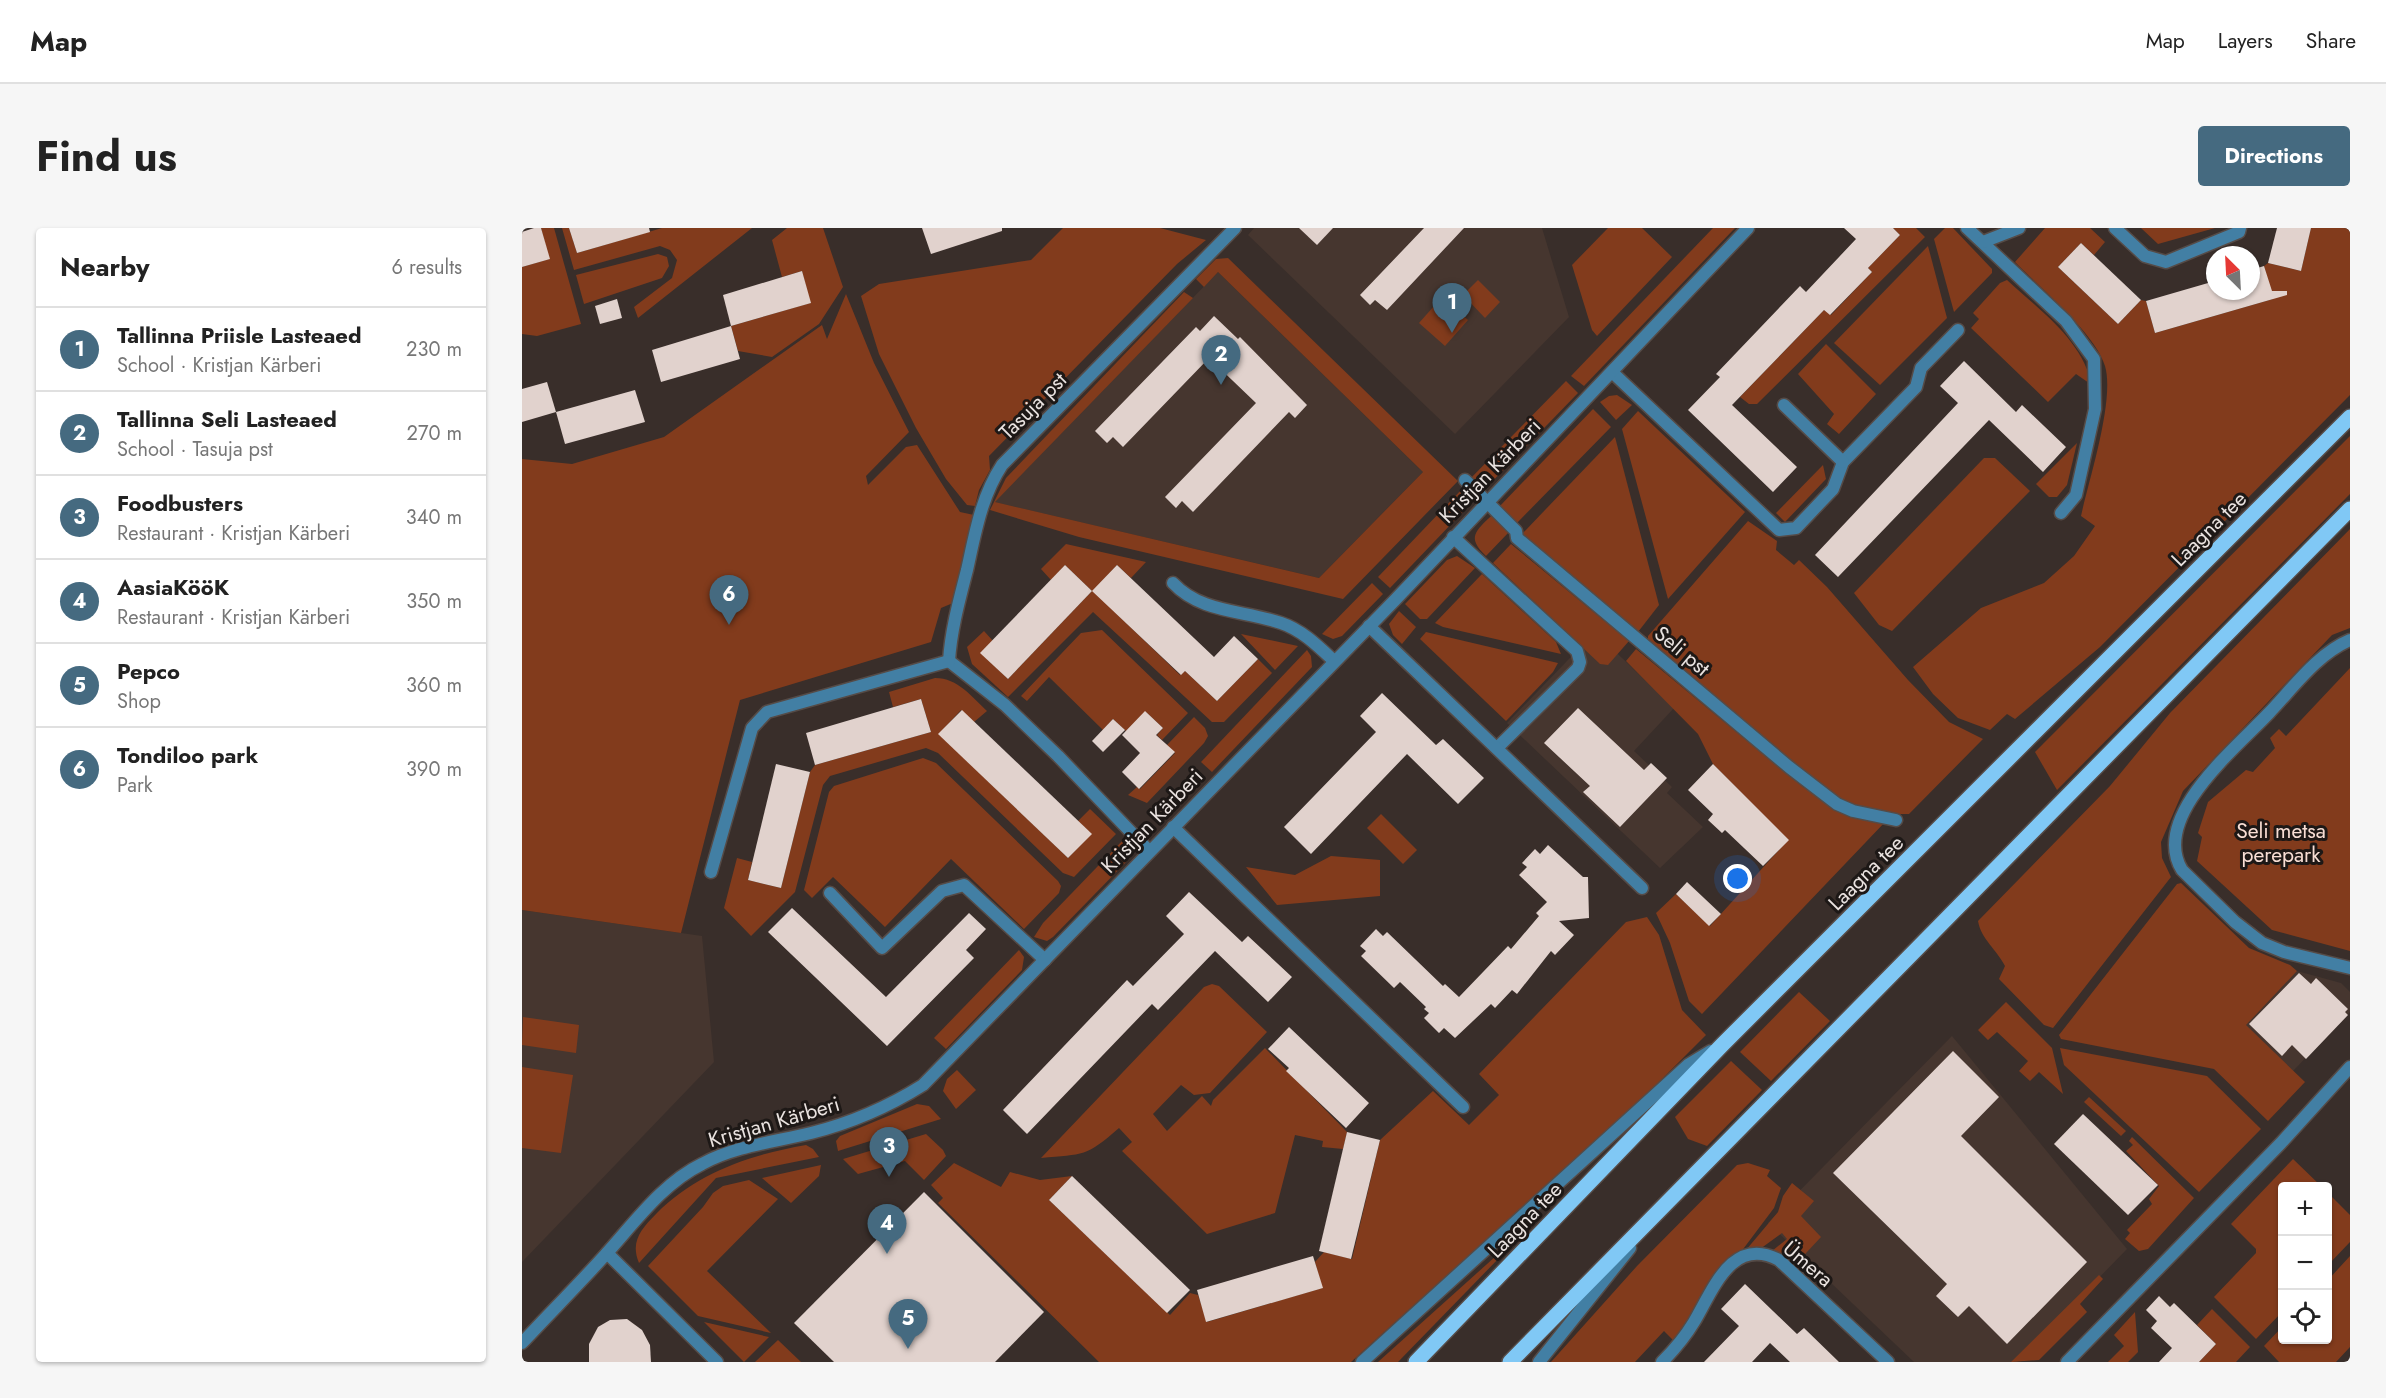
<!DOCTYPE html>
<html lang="en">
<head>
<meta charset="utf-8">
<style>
  :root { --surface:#fff; --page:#f6f6f6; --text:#222; --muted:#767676; --line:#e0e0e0; --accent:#456a80 }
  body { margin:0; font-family:Jost,sans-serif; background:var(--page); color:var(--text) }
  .controls { position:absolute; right:18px; bottom:18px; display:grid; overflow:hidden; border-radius:6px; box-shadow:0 2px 4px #0004 }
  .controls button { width:54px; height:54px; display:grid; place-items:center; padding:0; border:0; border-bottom:2px solid var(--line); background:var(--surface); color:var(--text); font:30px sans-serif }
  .compass { position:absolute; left:1684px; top:18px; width:54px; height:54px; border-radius:50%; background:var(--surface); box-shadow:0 2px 4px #0004; rotate:336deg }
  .you { position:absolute; left:1216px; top:651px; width:21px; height:21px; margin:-15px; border:4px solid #fff; border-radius:50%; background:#1a73e8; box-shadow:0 0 0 9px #1a73e833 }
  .badge { display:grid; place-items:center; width:39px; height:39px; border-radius:50%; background:var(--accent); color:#fff; font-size:20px; font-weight:700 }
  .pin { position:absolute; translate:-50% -50px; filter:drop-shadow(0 2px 3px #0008) }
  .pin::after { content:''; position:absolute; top:32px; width:21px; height:18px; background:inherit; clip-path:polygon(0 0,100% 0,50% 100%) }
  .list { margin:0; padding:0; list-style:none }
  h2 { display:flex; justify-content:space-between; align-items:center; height:78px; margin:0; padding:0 24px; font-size:26px }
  h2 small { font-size:20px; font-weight:400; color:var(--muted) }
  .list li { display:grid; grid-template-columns:39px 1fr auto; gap:18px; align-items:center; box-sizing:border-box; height:84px; padding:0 24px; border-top:2px solid var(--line) }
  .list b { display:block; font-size:22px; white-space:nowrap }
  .list p { margin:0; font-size:20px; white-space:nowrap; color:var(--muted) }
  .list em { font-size:20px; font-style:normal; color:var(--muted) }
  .icon { flex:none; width:33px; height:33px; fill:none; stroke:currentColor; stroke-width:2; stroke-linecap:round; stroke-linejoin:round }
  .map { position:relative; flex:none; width:1828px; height:1134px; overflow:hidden; border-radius:6px }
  header { display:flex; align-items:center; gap:36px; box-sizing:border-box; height:84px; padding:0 30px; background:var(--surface); border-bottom:2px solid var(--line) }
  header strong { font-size:28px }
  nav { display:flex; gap:33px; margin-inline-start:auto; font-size:21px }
  .intro { display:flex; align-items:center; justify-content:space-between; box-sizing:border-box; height:144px; padding:0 36px }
  h1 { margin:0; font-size:42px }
  .button { padding:15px 27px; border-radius:6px; background:var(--accent); color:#fff; font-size:21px; font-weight:700 }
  main { display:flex; gap:36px; padding:0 36px }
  aside { flex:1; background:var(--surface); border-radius:6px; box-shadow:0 2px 4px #0004 }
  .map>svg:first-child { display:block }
  .built { fill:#46362f }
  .green { fill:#823b1c }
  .building { fill:#e1d2cd }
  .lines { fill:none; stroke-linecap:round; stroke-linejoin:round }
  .pedestrian-casing { stroke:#554b47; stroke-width:15 }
  .minor-casing { stroke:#554b47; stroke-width:15 }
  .tertiary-casing { stroke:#554b47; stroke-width:15 }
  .primary-casing { stroke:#554b47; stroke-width:18 }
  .pedestrian { stroke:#427fa4; stroke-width:12 }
  .minor { stroke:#427fa4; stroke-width:12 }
  .tertiary { stroke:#427fa4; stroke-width:12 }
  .primary { stroke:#80c8f5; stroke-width:15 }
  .labels { text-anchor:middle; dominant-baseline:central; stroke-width:6; stroke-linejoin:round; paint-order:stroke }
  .street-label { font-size:21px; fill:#eae3e0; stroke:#1d1816 }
  .park-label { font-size:21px; fill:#f8ded4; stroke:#1d1816 }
</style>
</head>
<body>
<header>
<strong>Map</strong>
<nav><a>Map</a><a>Layers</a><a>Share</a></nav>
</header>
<div class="intro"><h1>Find us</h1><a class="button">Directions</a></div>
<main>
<aside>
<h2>Nearby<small>6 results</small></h2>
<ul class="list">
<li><span class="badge">1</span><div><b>Tallinna Priisle Lasteaed</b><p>School · Kristjan Kärberi</p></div><em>230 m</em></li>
<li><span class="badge">2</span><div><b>Tallinna Seli Lasteaed</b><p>School · Tasuja pst</p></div><em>270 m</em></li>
<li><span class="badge">3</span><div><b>Foodbusters</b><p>Restaurant · Kristjan Kärberi</p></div><em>340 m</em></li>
<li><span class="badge">4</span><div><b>AasiaKööK</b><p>Restaurant · Kristjan Kärberi</p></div><em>350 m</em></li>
<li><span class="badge">5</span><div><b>Pepco</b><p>Shop</p></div><em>360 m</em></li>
<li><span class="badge">6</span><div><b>Tondiloo park</b><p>Park</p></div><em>390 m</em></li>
</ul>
</aside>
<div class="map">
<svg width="1828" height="1134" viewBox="0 0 1828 1134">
  <rect width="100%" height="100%" fill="#392e2a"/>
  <g class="built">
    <polygon points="732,0 1020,0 1047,89 933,206 726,7"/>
    <polygon points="696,44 901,244 797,350 472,274"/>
    <polygon points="1073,404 1152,480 1112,523 1150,559 1145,565 1181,599 1138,640 985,495"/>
    <polygon points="0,682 180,708 192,834 0,1034"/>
    <polygon points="1775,743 1819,755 1828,764 1828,784 1771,843 1723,797"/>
    <polygon points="1430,808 1605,1021 1495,1134 1392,1134 1246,995"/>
  </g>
  <g class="green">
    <polygon points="19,0 32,0 59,96 15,108 0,106 0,39 27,31"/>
    <polygon points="40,0 47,0 55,25 140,0 230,0 116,90 112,79 150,50 155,32 148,22 138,18 52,42"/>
    <polygon points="265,0 301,0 321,59 297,96 250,129 216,123 209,98 288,75 280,43 260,49 250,12"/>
    <polygon points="541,0 638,0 684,12 655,36 467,228 468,242 457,262 453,278 445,277 424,251 394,200 357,126 339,68 357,56 509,32"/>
    <polygon points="1086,0 1120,0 1150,29 1075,108 1070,102 1050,37"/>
    <polygon points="1191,0 1213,0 1062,158 1049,148"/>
    <polygon points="1371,0 1394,0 1403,9 1235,176 1227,176 1218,169 1302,82 1309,87 1350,44 1346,40 1378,7"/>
    <polygon points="1423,0 1431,0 1470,41 1470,45 1432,84 1412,11"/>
    <path d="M1523 0H1568L1583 14 1572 27 1559 15 1536 39 1596 96 1619 72 1624 73 1633 105 1751 71 1742 38 1746 35 1779 43 1789 0H1828V167L1578 419 1493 491 1485 486 1468 502 1436 490 1411 466 1391 439 1459 380 1522 355 1552 328 1573 298 1559 288C1567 251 1593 172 1583 138 1573 105 1518 60 1493 34Z"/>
    <polygon points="1619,0 1693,0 1636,16"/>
    <polygon points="1406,18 1425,90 1358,157 1312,115"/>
    <polygon points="136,26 145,29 147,38 140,50 62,76 54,47"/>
    <polygon points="706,30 936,253 821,371 557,309 468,282 484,250 662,64 671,70 473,274 797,350 901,244 696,44 682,59 674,51 694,31"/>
    <polygon points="956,52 978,74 963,90 941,67"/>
    <path d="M1485 52C1517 82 1557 109 1569 153L1567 155 1554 146 1526 174 1449 100 1457 91 1451 85 1478 55Z"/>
    <polygon points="324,66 352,135 387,204 344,248 346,257 384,219 395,217 438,284 452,287 431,375 419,380 409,414 218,472 159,705 0,682 0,231 50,236 142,209 300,97 305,111"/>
    <polygon points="920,69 946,92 923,118 897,95"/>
    <polygon points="1304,116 1354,166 1317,206 1305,196 1312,186 1276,146"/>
    <polygon points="1044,153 1056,165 960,264 947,252"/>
    <polygon points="1095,167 1110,177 1094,192 1078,174 1087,168"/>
    <polygon points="1071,181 1089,199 994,296 976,280"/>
    <polygon points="1116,183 1223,284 1146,371 1100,201"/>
    <polygon points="1828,208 1828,266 1535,562 1513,524"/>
    <polygon points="1093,209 1137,377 1116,404 1000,306"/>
    <polygon points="1555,215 1545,257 1535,269 1527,269 1514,256"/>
    <polygon points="1462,230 1473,230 1508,263 1370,403 1357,397 1332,365"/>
    <polygon points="1301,237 1304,251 1263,294 1254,285"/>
    <polygon points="942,259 954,270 868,360 856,349"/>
    <path d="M970 287 987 304 964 328C944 309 954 303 970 287Z"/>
    <polygon points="1226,293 1255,313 1254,322 1272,337 1277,332 1305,359 1386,452 1427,494 1461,511 1387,586 1368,586 1316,574 1126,412 1126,408"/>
    <path d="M1828 301V400L1810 407 1661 563 1639 614 1640 630 1649 649 1531 800 1522 797 1477 751 1483 738C1475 722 1459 711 1456 693L1588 558 1648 485Z"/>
    <polygon points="544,316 624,334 609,350 595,337 571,363 658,447 663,443 695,473 736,431 750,445 702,494 690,494 571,384 486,469 450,436 445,419 462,403 471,413 459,425 486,451 570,363 543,337 529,352 519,341"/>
    <polygon points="989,316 1107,413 1086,437 1078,436 971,335"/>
    <polygon points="935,328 953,340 905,391 898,391 883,376 925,332"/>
    <polygon points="960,346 1034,414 1039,426 921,399 913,395"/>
    <polygon points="850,355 861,366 820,408 811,411 800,406"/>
    <polygon points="877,383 894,399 880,416 871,407 867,396"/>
    <polygon points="580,402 666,485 640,512 635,507 641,500 624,484 604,503 591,491 581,502 527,449 505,473 499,468 559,405"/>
    <polygon points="904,404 1036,435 1031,444 984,493 898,411"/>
    <polygon points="719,406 776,418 753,442"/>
    <polygon points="1114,421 1281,559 1328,587 1364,593 1180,786 1167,773 1148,715 1134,685 1154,666 1188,698 1266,612 1191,536 1176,506 1104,433"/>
    <polygon points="785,422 789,428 790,439 690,544 679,534"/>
    <polygon points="1828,440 1828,723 1750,702 1675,633 1680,609 1676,605 1686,574 1724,542 1731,544 1753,520 1748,510 1757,501 1764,508"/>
    <path d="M413 450C436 450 450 469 465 483L452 494 439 482 417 506 546 630 569 606 556 593 568 581 594 606 552 649 541 645 416 525 404 520 308 548 301 557 273 664 229 708 202 680 215 630 230 634 226 652 259 660 288 544 293 537 409 504 399 471 371 479 367 464Z"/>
    <polygon points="672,489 683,500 686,508 682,515 625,575 606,567 615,559 618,561 653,525 645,517"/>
    <polygon points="401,530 414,535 536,653 539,658 537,665 502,701 429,631 363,699 311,649 290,670 282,662 307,564 312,558"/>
    <polygon points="859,586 895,622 881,636 845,600"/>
    <polygon points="603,610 608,621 605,633 531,709 525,713 512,709 521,695"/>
    <polygon points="809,628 858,632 858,668 755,677 724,639 773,647"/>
    <polygon points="1659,655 1727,720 1768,737 1775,743 1724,797 1783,854 1746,893 1692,841 1539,811 1537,807 1655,656"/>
    <polygon points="1125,689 1137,707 1160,782 1184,807 1119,872 829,1134 577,1134 416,975 421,970 409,957 432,935 479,959 488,944 518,952 550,948 527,972 648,1087 668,1065 676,1067 685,1094 800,1060 793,1034 802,1024 830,1031 858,912 911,863 947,897 977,867 957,846 1104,694"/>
    <polygon points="497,722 502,729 500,742 424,821 412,810"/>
    <path d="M690 756 697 758 745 804 688 865 672 867 659 857 631 886 645 903 680 868 689 878 691 872 743 820 825 904 821 921 800 919 801 913 773 907 753 985 685 1006 600 923 610 914 597 900C564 929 562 926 519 930L682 759Z"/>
    <polygon points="1277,764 1308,793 1249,853 1218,824"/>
    <polygon points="1484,774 1530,820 1541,866 1517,844 1508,853 1497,843 1506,833 1475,804 1466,812 1456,802"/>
    <polygon points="1,789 57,797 54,825 0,817"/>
    <polygon points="1538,820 1685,848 1739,901 1677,964 1542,837"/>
    <polygon points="1209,833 1240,862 1185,918 1166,911 1153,889"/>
    <polygon points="0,839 51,847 39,925 0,920"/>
    <polygon points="435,842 454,862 434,881 421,863 425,851"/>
    <polygon points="1567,869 1604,903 1599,908 1562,874"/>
    <polygon points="395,876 407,878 419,891 316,923 314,913 318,908"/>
    <polygon points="404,906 421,922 424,928 402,952 383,933 336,946 321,931"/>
    <polygon points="1610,909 1672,970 1626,1021 1617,1023 1603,1011 1608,1005 1605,1002 1630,976 1627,971 1637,958 1604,923 1611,917 1607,913"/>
    <path d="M284 917 291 921 297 929 194 950 117 1035C108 1014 119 1001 134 986 175 945 227 927 284 917Z"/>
    <polygon points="1771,931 1799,958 1760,958 1760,1084 1734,1111 1692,1069 1734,1025 1734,1021 1709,996"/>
    <polygon points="1226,935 1248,942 1245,948 1259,960 1252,980 1152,1113 1142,1103 1113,1134 1029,1134 1115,1038 1215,937"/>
    <polygon points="299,937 297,948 269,975 240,950"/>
    <polygon points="227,952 256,971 185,1043 249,1105 176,1088 126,1038 181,979 191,965 201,958"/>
    <polygon points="1270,955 1292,973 1279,988 1299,1009 1271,1039 1250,1023 1265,1011 1260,1005 1238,1021 1224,1022 1256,984 1261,968"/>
    <polygon points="1806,965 1828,987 1828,1014 1806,1037"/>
    <polygon points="1014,992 876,1134 856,1134"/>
    <polygon points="1828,1028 1828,1119 1814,1134 1757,1134 1742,1118 1760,1099 1760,1112 1806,1112 1806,1052"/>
    <polygon points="1577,1047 1581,1051 1558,1076 1565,1084 1517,1132 1489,1134"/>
    <polygon points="1690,1081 1728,1119 1714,1134 1677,1134 1694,1116 1675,1097"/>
    <polygon points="1613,1084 1616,1124 1606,1134 1586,1134 1602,1118 1592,1107"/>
    <polygon points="182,1094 247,1109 222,1134"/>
    <polygon points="256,1112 279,1134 233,1134"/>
  </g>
  <g class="building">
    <polygon points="12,0 19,0 28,31 0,39 0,4"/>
    <polygon points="47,0 127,0 128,4 55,25"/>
    <polygon points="400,0 480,0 480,3 409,26"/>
    <polygon points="777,0 811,0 795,17"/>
    <polygon points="902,0 942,0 865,82 853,72 848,77 838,67"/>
    <polygon points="1322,0 1371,0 1378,7 1346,40 1350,44 1308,87 1302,82 1210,177 1275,239 1251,264 1166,182 1198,149 1194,146 1278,58 1284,64 1334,11"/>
    <polygon points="1755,0 1789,0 1779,43 1746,35"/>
    <polygon points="1559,15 1619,72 1596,96 1536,39"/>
    <polygon points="1742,38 1750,63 1765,63 1765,67 1633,105 1624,73 1693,53 1693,63 1729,63 1729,42"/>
    <polygon points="280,43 289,75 209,98 201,67"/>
    <polygon points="95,71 100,90 78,96 73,78"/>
    <polygon points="692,88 716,111 718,109 785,177 773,190 767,184 671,284 660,273 654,280 643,269 734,175 687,130 601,219 591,209 585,215 573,203 674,99 678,103"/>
    <polygon points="209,98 218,131 139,154 130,122"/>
    <polygon points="1442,133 1494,184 1500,177 1544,219 1521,244 1467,192 1316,349 1293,327 1436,175 1418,158"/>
    <polygon points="25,154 34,184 0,194 0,161"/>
    <polygon points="113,162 123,194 43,216 34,184"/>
    <polygon points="543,337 570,363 486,451 458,425"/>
    <polygon points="595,337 692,429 712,408 736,431 695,473 663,443 659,447 570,363"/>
    <polygon points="860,465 914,517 921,511 962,550 936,576 885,526 789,626 762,599 854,504 838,488"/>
    <polygon points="399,471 409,504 293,537 284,505"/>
    <polygon points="1056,480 1122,542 1129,535 1145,550 1098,599 1061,564 1068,558 1022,515"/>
    <polygon points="440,482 570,606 546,630 416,506"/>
    <polygon points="623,483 641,500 634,507 653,524 617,561 600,544 618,525 600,507"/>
    <polygon points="591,491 603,502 581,524 570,513"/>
    <polygon points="254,536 288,544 259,660 226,652"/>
    <polygon points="1191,536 1267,612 1241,638 1203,602 1200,605 1186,592 1191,586 1166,562"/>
    <polygon points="1026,617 1061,649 1066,649 1067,690 1037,693 1052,707 1033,727 1029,723 995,766 990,762 973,780 969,776 933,810 922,800 917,805 902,790 907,785 902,781 904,779 878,754 872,760 839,728 844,723 838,718 854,701 861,708 865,704 921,758 923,756 937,769 986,718 989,721 1017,688 1014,685 1025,674 997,647 1005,639 1000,635 1013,621 1018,626"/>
    <polygon points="1165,654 1199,686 1187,698 1154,666"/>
    <polygon points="667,664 720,714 726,708 770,749 746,774 693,723 636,782 630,776 505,906 481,882 605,752 611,758 662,706 644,688"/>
    <polygon points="270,680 364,769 447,685 464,701 444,722 452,730 365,818 246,704"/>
    <polygon points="1777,745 1789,756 1794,750 1826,781 1823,784 1826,787 1784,831 1770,817 1760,828 1727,796"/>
    <polygon points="767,799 847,875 824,900 764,843 767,840 746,821"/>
    <polygon points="1431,823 1477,869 1439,908 1565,1034 1485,1116 1447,1078 1436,1089 1414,1068 1425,1056 1311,945"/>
    <polygon points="1561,886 1636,957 1606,987 1532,916"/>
    <polygon points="825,904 858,912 829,1031 797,1023"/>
    <polygon points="550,948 668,1062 645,1085 527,972"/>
    <polygon points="402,964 522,1084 473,1134 312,1134 272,1095"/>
    <polygon points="791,1028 801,1060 684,1094 675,1062"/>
    <polygon points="1223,1056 1275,1106 1282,1100 1317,1134 1268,1134 1248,1115 1230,1134 1182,1134 1217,1098 1199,1081"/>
    <polygon points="1637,1068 1648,1079 1652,1075 1694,1116 1677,1134 1637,1134 1650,1120 1629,1100 1635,1093 1624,1082"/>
    <polygon points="105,1091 120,1102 128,1117 129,1134 67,1134 67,1116 76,1099 88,1092"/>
  </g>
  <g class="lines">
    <defs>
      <polyline id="pedestrian" points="943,252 994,303 995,310 1267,539 1315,576 1331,583 1374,592"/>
      <g id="minor">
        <polyline points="1445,0 1544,93 1572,131 1573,181 1554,267 1539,285"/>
        <polyline points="1593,0 1623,28 1644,34 1717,4 1718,0"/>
        <polyline points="1461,14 1497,0"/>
        <polyline points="1090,144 1257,302 1274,300 1311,261 1321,234 1394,159 1399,140 1436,102"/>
        <polyline points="1262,177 1321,234"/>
        <polyline points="931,309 1055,423 1058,434 1056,440 975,520"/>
        <path d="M651 355C679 385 721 382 759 395 780 402 796 418 812 433"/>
        <polyline points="847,398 1120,660"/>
        <path d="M427 433C429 402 437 373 445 342 453 306 459 269 480 237L713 0"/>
        <polyline points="427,433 483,477 536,528 627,623"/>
        <polyline points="651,599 941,879"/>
        <polyline points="189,644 230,500 245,484 427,433"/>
        <polyline points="308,665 360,720 420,663 442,657 523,732"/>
        <polyline points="85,1025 195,1134"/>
        <path d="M1140 1134C1152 1122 1163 1109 1172 1094 1191 1062 1210 1007 1257 1032L1366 1134"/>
      </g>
      <g id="tertiary">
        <path d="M1828 412C1795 426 1771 460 1747 485 1714 520 1628 589 1660 642L1713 694 1740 715 1762 724 1828 740"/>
        <path d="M0 1115C28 1085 57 1056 84 1026 113 994 141 955 180 936 213 918 252 914 289 905 329 895 366 879 401 857L873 372 1226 0"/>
        <polyline points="840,1134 1166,837 1189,823"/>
        <polyline points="1017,1134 1108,1020"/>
        <polyline points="1545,1134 1759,915 1828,839"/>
      </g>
      <g id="primary">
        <polyline points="894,1134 1201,816 1828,189"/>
        <polyline points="988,1134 1828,281"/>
      </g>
    </defs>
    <use href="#pedestrian" class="pedestrian-casing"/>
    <use href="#minor" class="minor-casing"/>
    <use href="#tertiary" class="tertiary-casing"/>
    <use href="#primary" class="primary-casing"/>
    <use href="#pedestrian" class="pedestrian"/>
    <use href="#minor" class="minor"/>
    <use href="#tertiary" class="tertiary"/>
    <use href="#primary" class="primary"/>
  </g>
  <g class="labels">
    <g class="street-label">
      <text transform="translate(511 178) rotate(-45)">Tasuja pst</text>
      <text transform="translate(968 243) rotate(-46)">Kristjan Kärberi</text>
      <text transform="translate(1687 301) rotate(-45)">Laagna tee</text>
      <text transform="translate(1160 423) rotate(40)">Seli pst</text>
      <text transform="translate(630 593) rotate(-46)">Kristjan Kärberi</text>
      <text transform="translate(1344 645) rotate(-45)">Laagna tee</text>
      <text transform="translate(252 894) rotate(-16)">Kristjan Kärberi</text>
      <text transform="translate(1003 992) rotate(-46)">Laagna tee</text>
      <text transform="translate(1286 1036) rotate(40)">Ümera</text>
    </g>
    <g class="park-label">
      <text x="1759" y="603">Seli metsa<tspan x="1759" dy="24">perepark</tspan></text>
    </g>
  </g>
</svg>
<div class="controls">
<button>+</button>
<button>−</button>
<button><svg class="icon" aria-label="locate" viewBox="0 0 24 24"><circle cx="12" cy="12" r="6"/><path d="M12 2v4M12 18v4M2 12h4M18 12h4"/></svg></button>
</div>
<svg class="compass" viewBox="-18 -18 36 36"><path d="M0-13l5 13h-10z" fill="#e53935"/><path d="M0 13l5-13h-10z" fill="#767676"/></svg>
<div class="you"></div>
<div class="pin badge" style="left:930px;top:105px">1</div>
<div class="pin badge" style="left:699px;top:157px">2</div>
<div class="pin badge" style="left:367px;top:949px">3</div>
<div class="pin badge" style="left:365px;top:1026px">4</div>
<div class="pin badge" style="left:386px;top:1121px">5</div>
<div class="pin badge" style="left:207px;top:397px">6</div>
</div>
</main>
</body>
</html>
